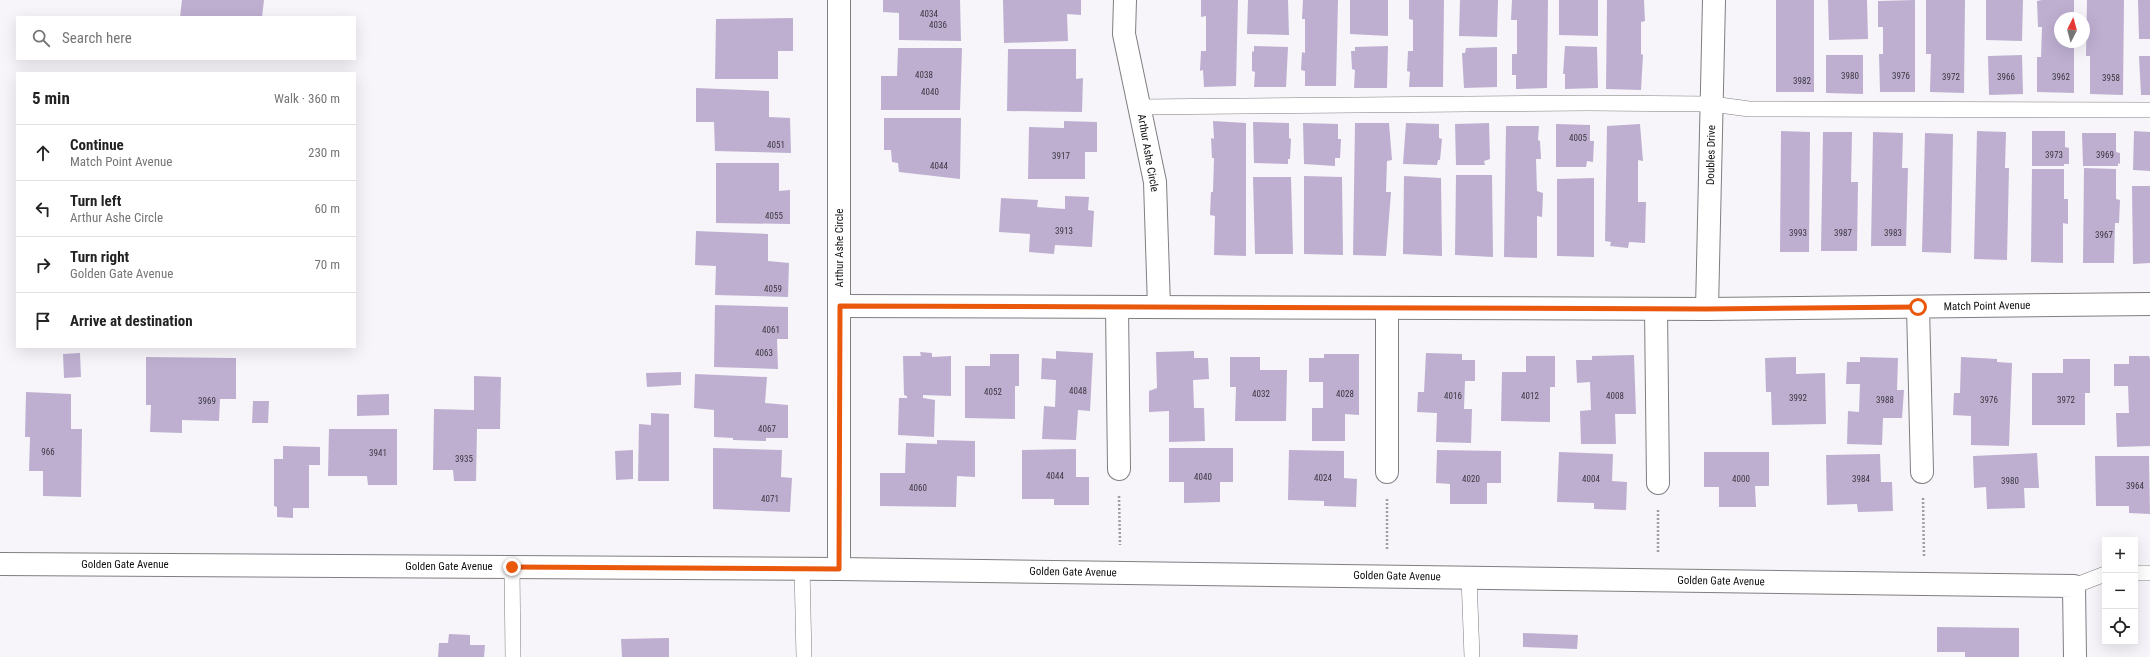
<!DOCTYPE html>
<html lang="en">
<head>
<meta charset="utf-8">
<style>
  :root { --surface:#fff; --page:#f6f6f6; --text:#222; --muted:#767676; --line:#e0e0e0 }
  body { margin:0; font-family:"Roboto Condensed",sans-serif; background:var(--page); color:var(--text) }
  .controls { position:absolute; right:12px; bottom:12px; display:grid; overflow:hidden; border-radius:0px; box-shadow:0 4px 16px #0002 }
  .controls button { width:36px; height:36px; display:grid; place-items:center; padding:0; border:0; border-bottom:1px solid var(--line); background:var(--surface); color:var(--text); font:20px sans-serif }
  .compass { position:absolute; left:2054px; top:12px; width:36px; height:36px; border-radius:50%; background:var(--surface); box-shadow:0 4px 16px #0002; rotate:6deg }
  .stop { position:absolute; width:12px; height:12px; margin:-9px; border:3px solid #ea580c; border-radius:50%; background:#fff }
  .stop.end { background:#ea580c; border-color:#fff; box-shadow:0 1px 4px #0008 }
  .list { margin:0; padding:0; list-style:none }
  h2 { display:flex; justify-content:space-between; align-items:center; height:52px; margin:0; padding:0 16px; font-size:17px }
  h2 small { font-size:13px; font-weight:400; color:var(--muted) }
  .list li { display:grid; grid-template-columns:26px 1fr auto; gap:12px; align-items:center; box-sizing:border-box; height:56px; padding:0 16px; border-top:1px solid var(--line) }
  .list b { display:block; font-size:15px; white-space:nowrap }
  .list p { margin:0; font-size:13px; white-space:nowrap; color:var(--muted) }
  .list em { font-size:13px; font-style:normal; color:var(--muted) }
  .icon { flex:none; width:22px; height:22px; fill:none; stroke:currentColor; stroke-width:2; stroke-linecap:round; stroke-linejoin:round }
  .map { position:relative; flex:none; width:2150px; height:657px; overflow:hidden }
  .search { position:absolute; background:var(--surface); box-shadow:0 4px 16px #0002; left:16px; top:16px; width:340px; height:44px; display:flex; align-items:center; gap:10px; box-sizing:border-box; padding:0 14px; border-radius:0px; color:var(--muted); font-size:15px }
  .panel { position:absolute; background:var(--surface); box-shadow:0 4px 16px #0002; left:16px; top:72px; width:340px; height:276px; border-radius:0px }
  .map>svg:first-child { display:block }
  .building { fill:#beafd1 }
  .lines { fill:none; stroke-linecap:round; stroke-linejoin:round }
  .service-casing { stroke:#7f7e81; stroke-width:16 }
  .minor-casing { stroke:#7f7e81; stroke-width:24 }
  .path { stroke:#9f9da1; stroke-width:2.5; stroke-dasharray:2 2; stroke-linecap:butt }
  .service { stroke:#fff; stroke-width:15 }
  .minor { stroke:#fff; stroke-width:22 }
  .route { stroke:#ea580c; stroke-width:5 }
  .labels { text-anchor:middle; dominant-baseline:central; stroke-width:3.5; stroke-linejoin:round; paint-order:stroke }
  .number-label { font-size:9px; fill:#3b3640 }
  .street-label { font-size:11px; fill:#0f0e10; stroke:#fff }
</style>
</head>
<body>
<div class="map">
<svg width="2150" height="657" viewBox="0 0 2150 657">
  <rect width="100%" height="100%" fill="#f7f5f9"/>
  <g class="building">
    <polygon points="182,0 264,0 262,17 180,17"/>
    <polygon points="883,0 960,0 961,41 899,40 899,13 883,12"/>
    <polygon points="1003,0 1081,0 1081,15 1067,14 1068,41 1004,43"/>
    <polygon points="1201,0 1238,0 1236,86 1204,87 1203,70 1200,71 1201,51 1206,51 1206,16 1201,17"/>
    <polygon points="1248,0 1288,0 1289,35 1247,34"/>
    <polygon points="1303,0 1338,0 1336,86 1305,86 1305,71 1301,70 1302,52 1305,53 1305,19 1302,19"/>
    <polygon points="1350,0 1388,0 1388,36 1350,34"/>
    <polygon points="1409,0 1444,0 1443,87 1409,87 1410,72 1407,71 1408,51 1413,51 1413,20 1409,19"/>
    <polygon points="1460,0 1498,0 1497,37 1459,36"/>
    <polygon points="1512,0 1548,0 1547,88 1516,89 1516,75 1512,75 1512,54 1517,54 1517,20 1511,20"/>
    <polygon points="1559,0 1598,0 1598,36 1559,35"/>
    <polygon points="1607,0 1644,0 1645,21 1641,22 1641,54 1643,55 1641,90 1606,89"/>
    <rect x="1776" y="0" width="38" height="92"/>
    <polygon points="1828,0 1867,0 1868,39 1829,40"/>
    <polygon points="1915,0 1915,92 1880,92 1879,54 1883,54 1883,27 1878,27 1878,1"/>
    <polygon points="1926,0 1965,0 1964,93 1930,92 1931,54 1926,54"/>
    <polygon points="1986,0 2023,0 2022,41 1986,40"/>
    <polygon points="2042,0 2074,0 2074,18 2060,18 2060,42 2074,42 2074,93 2037,92 2037,57 2041,57 2042,27 2038,27 2037,1"/>
    <polygon points="2087,0 2124,0 2123,95 2090,94 2090,56 2086,56"/>
    <polygon points="2138,0 2150,0 2150,39 2139,39"/>
    <polygon points="793,18 793,51 778,51 778,79 715,79 716,19"/>
    <polygon points="1254,46 1288,47 1286,87 1254,87 1255,72 1252,71 1252,51 1254,52"/>
    <polygon points="1388,46 1387,88 1354,88 1355,70 1352,69 1351,51 1355,51 1355,47"/>
    <polygon points="1565,46 1597,47 1598,88 1565,89 1565,74 1563,74"/>
    <polygon points="1497,47 1497,87 1464,88 1462,53 1465,53 1466,48"/>
    <polygon points="898,48 962,48 960,110 881,110 881,76 897,76"/>
    <polygon points="1008,49 1076,49 1076,79 1083,78 1082,112 1007,111"/>
    <polygon points="1826,55 1863,55 1863,94 1826,93"/>
    <polygon points="2022,55 2023,94 1989,95 1988,56"/>
    <polygon points="2139,56 2150,56 2150,95 2141,95"/>
    <polygon points="696,88 769,91 769,117 790,118 791,153 715,151 714,122 696,122"/>
    <polygon points="884,118 961,118 960,179 899,172 898,163 892,162 891,150 884,150"/>
    <polygon points="1064,121 1097,122 1097,152 1085,152 1085,179 1028,179 1029,127 1064,128"/>
    <polygon points="1213,121 1246,123 1246,256 1214,255 1215,216 1210,215 1211,192 1213,192 1214,158 1212,158 1211,138 1214,139"/>
    <polygon points="1253,122 1289,123 1289,138 1291,139 1290,159 1288,159 1288,164 1254,163"/>
    <polygon points="1303,123 1338,124 1338,139 1341,139 1340,158 1335,158 1335,166 1304,164"/>
    <polygon points="1355,123 1389,123 1392,160 1387,161 1386,192 1391,192 1386,256 1353,255"/>
    <polygon points="1406,123 1439,124 1439,138 1442,139 1440,160 1438,160 1437,165 1403,164"/>
    <polygon points="1489,123 1490,159 1484,161 1485,165 1456,165 1455,124"/>
    <polygon points="1556,124 1590,125 1590,141 1594,141 1593,162 1587,161 1586,167 1556,167"/>
    <polygon points="1640,124 1643,161 1638,160 1638,202 1646,202 1645,243 1629,242 1628,248 1610,246 1611,242 1605,241 1607,126"/>
    <polygon points="1506,126 1539,126 1538,140 1540,141 1541,159 1536,159 1537,191 1543,193 1542,217 1537,216 1537,258 1504,257"/>
    <polygon points="1781,131 1810,132 1809,252 1780,252"/>
    <polygon points="1977,131 2006,132 2005,168 2009,168 2007,260 1974,259"/>
    <polygon points="2032,131 2065,131 2065,147 2069,148 2069,164 2064,164 2064,166 2032,166"/>
    <polygon points="2134,131 2150,132 2150,171 2133,170"/>
    <polygon points="1823,132 1852,132 1851,182 1858,182 1857,251 1821,251"/>
    <polygon points="1873,132 1903,133 1902,168 1908,168 1906,246 1871,246"/>
    <polygon points="1925,133 1953,134 1951,253 1922,252"/>
    <polygon points="2082,133 2116,133 2116,152 2120,153 2120,164 2118,163 2118,166 2083,166"/>
    <polygon points="716,163 779,163 779,191 790,190 790,224 716,223"/>
    <polygon points="2084,168 2116,169 2116,199 2120,200 2119,223 2115,223 2114,263 2083,263"/>
    <polygon points="2032,169 2064,169 2064,199 2068,199 2068,224 2063,223 2063,263 2031,262"/>
    <polygon points="1456,175 1492,175 1493,257 1455,255"/>
    <polygon points="1304,176 1342,177 1343,255 1304,254"/>
    <polygon points="1404,176 1441,178 1442,256 1403,254"/>
    <polygon points="1253,177 1291,177 1293,254 1255,254"/>
    <polygon points="1594,178 1594,257 1557,256 1557,179"/>
    <polygon points="2132,186 2150,186 2150,263 2133,264"/>
    <polygon points="1065,196 1089,197 1088,210 1094,211 1092,247 1055,245 1054,254 1029,252 1030,234 999,232 1001,198 1038,200 1037,207 1065,209"/>
    <polygon points="696,231 768,234 768,261 789,263 788,297 715,295 716,266 695,265"/>
    <polygon points="715,305 788,307 788,339 777,339 778,369 714,367"/>
    <polygon points="1056,351 1093,353 1090,411 1078,410 1076,440 1042,439 1044,406 1055,407 1056,380 1041,379 1042,358 1056,359"/>
    <polygon points="1194,351 1194,358 1208,358 1209,379 1193,380 1194,408 1204,408 1205,441 1169,442 1169,411 1149,412 1149,391 1157,388 1156,352"/>
    <polygon points="920,352 932,353 932,357 951,356 951,396 923,395 923,398 935,400 934,437 898,435 899,398 907,398 907,396 904,395 903,356 921,356"/>
    <polygon points="80,353 81,377 64,378 63,354"/>
    <polygon points="1426,353 1462,354 1462,360 1475,360 1475,381 1465,381 1464,409 1472,409 1471,443 1436,442 1437,413 1417,412 1418,392 1424,392"/>
    <polygon points="990,354 1019,354 1019,386 1015,386 1015,419 965,418 965,366 990,366"/>
    <polygon points="1324,354 1359,354 1359,415 1345,414 1345,441 1312,441 1312,408 1323,408 1323,382 1309,382 1309,358 1324,358"/>
    <polygon points="1634,355 1636,414 1615,414 1616,444 1581,444 1580,411 1591,410 1590,382 1577,383 1576,360 1592,360 1592,356"/>
    <polygon points="1526,356 1555,356 1555,387 1550,387 1550,422 1501,421 1502,372 1526,372"/>
    <polygon points="2129,356 2149,356 2150,359 2150,446 2117,447 2116,413 2129,413 2128,386 2114,386 2114,364 2129,364"/>
    <polygon points="146,357 236,358 236,399 220,399 219,421 182,420 182,433 150,432 151,405 146,405"/>
    <polygon points="1230,357 1260,357 1260,370 1287,370 1286,421 1235,421 1236,387 1230,387"/>
    <polygon points="1796,357 1796,374 1825,373 1826,424 1772,425 1771,392 1766,392 1765,358"/>
    <polygon points="1860,357 1898,358 1897,390 1904,390 1902,418 1883,418 1882,445 1847,444 1848,411 1859,412 1860,384 1846,384 1847,362 1860,362"/>
    <polygon points="1961,357 1997,359 1997,362 2012,363 2009,446 1971,445 1971,416 1953,415 1954,393 1960,393"/>
    <polygon points="2063,359 2090,359 2090,393 2085,393 2085,425 2032,425 2032,373 2063,373"/>
    <polygon points="681,372 681,385 647,387 646,373"/>
    <polygon points="695,374 767,377 765,403 788,405 788,438 766,438 766,441 733,440 733,438 714,437 714,410 694,408"/>
    <polygon points="474,376 501,377 500,429 477,429 476,481 454,481 453,470 433,470 434,409 474,410"/>
    <polygon points="26,392 71,394 71,429 82,429 81,497 43,496 43,471 29,471 30,437 25,437"/>
    <polygon points="389,394 389,415 357,416 357,395"/>
    <polygon points="253,401 269,401 268,423 252,423"/>
    <polygon points="651,413 669,414 669,481 638,481 639,424 651,425"/>
    <polygon points="329,429 397,429 397,485 368,485 367,476 328,476"/>
    <polygon points="937,440 975,441 975,477 957,476 956,507 880,506 880,473 905,473 906,443 937,444"/>
    <polygon points="283,446 320,447 320,465 309,465 309,508 293,508 293,518 277,517 277,507 274,506 274,459 283,459"/>
    <polygon points="713,448 782,450 781,477 792,478 790,512 713,509"/>
    <polygon points="1169,448 1233,448 1233,482 1220,482 1220,502 1184,503 1184,482 1169,482"/>
    <polygon points="1076,449 1076,477 1089,477 1089,505 1054,505 1054,499 1022,499 1022,450"/>
    <polygon points="633,450 633,479 616,480 615,451"/>
    <polygon points="1289,450 1344,451 1344,478 1357,479 1356,507 1324,506 1324,501 1288,500"/>
    <polygon points="1437,450 1501,451 1501,483 1487,483 1487,504 1450,504 1450,484 1436,483"/>
    <polygon points="1559,452 1613,454 1612,481 1627,482 1626,510 1594,509 1594,503 1557,502"/>
    <polygon points="1704,452 1769,452 1769,486 1755,486 1756,507 1719,507 1719,487 1704,487"/>
    <polygon points="2037,453 2039,488 2024,488 2025,508 1987,509 1986,487 1974,488 1973,456"/>
    <polygon points="1880,454 1881,482 1892,482 1893,511 1858,512 1857,504 1827,505 1826,455"/>
    <polygon points="2095,456 2149,456 2150,514 2129,513 2129,506 2096,506"/>
    <polygon points="1937,627 2019,628 2019,657 1965,657 1965,652 1937,652"/>
    <polygon points="1523,633 1578,635 1577,649 1523,647"/>
    <polygon points="449,634 470,635 470,645 485,645 484,657 438,657 439,643 448,643"/>
    <polygon points="669,638 669,657 622,657 621,639"/>
  </g>
  <g class="lines">
    <defs>
      <g id="service">
        <polyline points="1139,107 1588,103 1712,104 1749,109 2150,110"/>
        <polyline points="512,567 513,657"/>
        <polyline points="802,568 804,657"/>
        <polyline points="2135,573 2150,573"/>
        <polyline points="1469,577 1472,657"/>
        <polyline points="2074,586 2105,574"/>
      </g>
      <g id="minor">
        <polyline points="1125,0 1124,34 1155,182 1159,307"/>
        <polyline points="839,306 1707,309 2150,304"/>
        <polyline points="1117,307 1119,469"/>
        <polyline points="1918,307 1922,472"/>
        <polyline points="1387,308 1387,472"/>
        <polyline points="1656,309 1658,483"/>
        <polyline points="1707,309 1714,0"/>
        <polyline points="0,564 839,569 2074,586 2075,657"/>
        <polyline points="839,569 839,0"/>
      </g>
    </defs>
    <use href="#service" class="service-casing"/>
    <use href="#minor" class="minor-casing"/>
    <g class="path">
      <polyline points="1119,496 1120,545"/>
      <polyline points="1923,498 1924,557"/>
      <polyline points="1658,510 1658,553"/>
      <polyline points="1387,549 1387,498"/>
    </g>
    <use href="#service" class="service"/>
    <use href="#minor" class="minor"/>
  </g>
  <g class="lines">
    <polyline class="route" points="512,567 839,569 840,306 1707,309 1918,307"/>
  </g>
  <g class="labels">
    <g class="number-label">
      <text x="929" y="14">4034</text>
      <text x="938" y="25">4036</text>
      <text x="924" y="75">4038</text>
      <text x="1850" y="76">3980</text>
      <text x="1901" y="76">3976</text>
      <text x="1951" y="77">3972</text>
      <text x="2006" y="77">3966</text>
      <text x="2061" y="77">3962</text>
      <text x="2111" y="78">3958</text>
      <text x="1802" y="81">3982</text>
      <text x="930" y="92">4040</text>
      <text x="1578" y="138">4005</text>
      <text x="776" y="145">4051</text>
      <text x="2054" y="155">3973</text>
      <text x="2105" y="155">3969</text>
      <text x="1061" y="156">3917</text>
      <text x="939" y="166">4044</text>
      <text x="774" y="216">4055</text>
      <text x="1064" y="231">3913</text>
      <text x="1798" y="233">3993</text>
      <text x="1843" y="233">3987</text>
      <text x="1893" y="233">3983</text>
      <text x="2104" y="235">3967</text>
      <text x="773" y="289">4059</text>
      <text x="771" y="330">4061</text>
      <text x="764" y="353">4063</text>
      <text x="1078" y="391">4048</text>
      <text x="993" y="392">4052</text>
      <text x="1261" y="394">4032</text>
      <text x="1345" y="394">4028</text>
      <text x="1453" y="396">4016</text>
      <text x="1530" y="396">4012</text>
      <text x="1615" y="396">4008</text>
      <text x="1798" y="398">3992</text>
      <text x="1885" y="400">3988</text>
      <text x="1989" y="400">3976</text>
      <text x="2066" y="400">3972</text>
      <text x="207" y="401">3969</text>
      <text x="767" y="429">4067</text>
      <text x="48" y="452">966</text>
      <text x="378" y="453">3941</text>
      <text x="464" y="459">3935</text>
      <text x="1055" y="476">4044</text>
      <text x="1203" y="477">4040</text>
      <text x="1323" y="478">4024</text>
      <text x="1471" y="479">4020</text>
      <text x="1591" y="479">4004</text>
      <text x="1741" y="479">4000</text>
      <text x="1861" y="479">3984</text>
      <text x="2010" y="481">3980</text>
      <text x="2135" y="486">3964</text>
      <text x="918" y="488">4060</text>
      <text x="770" y="499">4071</text>
    </g>
    <g class="street-label">
      <text transform="translate(1148 153) rotate(80)">Arthur Ashe Circle</text>
      <text transform="translate(1711 155) rotate(-89)">Doubles Drive</text>
      <text transform="translate(839 248) rotate(-90)">Arthur Ashe Circle</text>
      <text transform="translate(1987 306) rotate(-1)">Match Point Avenue</text>
      <text x="125" y="564">Golden Gate Avenue</text>
      <text x="449" y="566">Golden Gate Avenue</text>
      <text transform="translate(1073 572) rotate(1)">Golden Gate Avenue</text>
      <text transform="translate(1397 576) rotate(1)">Golden Gate Avenue</text>
      <text transform="translate(1721 581) rotate(1)">Golden Gate Avenue</text>
    </g>
  </g>
</svg>
<div class="controls">
<button>+</button>
<button>−</button>
<button><svg class="icon" aria-label="locate" viewBox="0 0 24 24"><circle cx="12" cy="12" r="6"/><path d="M12 2v4M12 18v4M2 12h4M18 12h4"/></svg></button>
</div>
<svg class="compass" viewBox="-18 -18 36 36"><path d="M0-13l5 13h-10z" fill="#e53935"/><path d="M0 13l5-13h-10z" fill="#767676"/></svg>
<div class="stop" style="left:1918px;top:307px"></div>
<div class="stop end" style="left:512px;top:567px"></div>
<div class="search"><svg class="icon" aria-label="search" viewBox="0 0 24 24"><circle cx="10" cy="10" r="6"/><path d="M15 15l6 6"/></svg>Search here</div>
<section class="panel">
<h2>5 min<small>Walk · 360 m</small></h2>
<ul class="list">
<li><svg class="icon" aria-label="ahead" viewBox="0 0 24 24"><path d="M12 20V5M6 11l6-6 6 6"/></svg><div><b>Continue</b><p>Match Point Avenue</p></div><em>230 m</em></li>
<li><svg class="icon" aria-label="left" viewBox="0 0 24 24"><path d="M17 20v-9H6M10 6l-5 5 5 5"/></svg><div><b>Turn left</b><p>Arthur Ashe Circle</p></div><em>60 m</em></li>
<li><svg class="icon" aria-label="right" viewBox="0 0 24 24"><path d="M7 20v-9h11M14 6l5 5-5 5"/></svg><div><b>Turn right</b><p>Golden Gate Avenue</p></div><em>70 m</em></li>
<li><svg class="icon" aria-label="arrive" viewBox="0 0 24 24"><path d="M6 21V4h12l-3 4 3 4H6"/></svg><div><b>Arrive at destination</b></div></li>
</ul>
</section>
</div>
</body>
</html>
